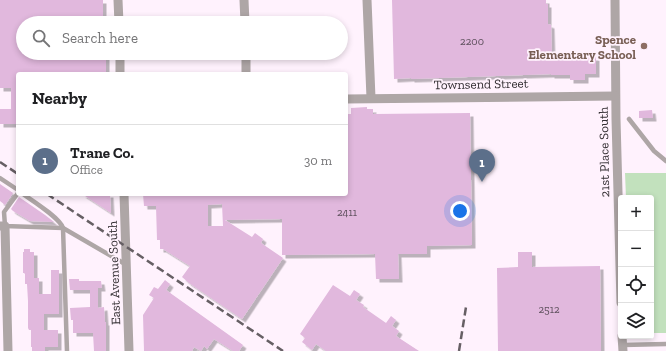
<!DOCTYPE html>
<html lang="en">
<head>
<meta charset="utf-8">
<style>
  :root { --surface:#fff; --page:#f6f6f6; --text:#202124; --muted:#757577; --line:#e0e0e0; --accent:#b9284f }
  body { margin:0; font-family:"Zilla Slab",serif; background:var(--page); color:var(--text) }
  .controls { position:absolute; right:12px; bottom:12px; display:grid; overflow:hidden; border-radius:4px; box-shadow:0 2px 6px #0003 }
  .controls button { width:36px; height:36px; display:grid; place-items:center; padding:0; border:0; border-bottom:1px solid var(--line); background:var(--surface); color:var(--text); font:20px sans-serif }
  .you { position:absolute; left:460px; top:211px; width:14px; height:14px; margin:-10px; border:3px solid #fff; border-radius:50%; background:#1a73e8; box-shadow:0 0 0 6px #1a73e833 }
  .badge { display:grid; place-items:center; width:26px; height:26px; border-radius:50%; background:var(--accent); color:#fff; font-size:13px; font-weight:700 }
  .pin { position:absolute; translate:-50% -33px; filter:drop-shadow(0 1px 2px #0008) }
  .pin::after { content:''; position:absolute; top:21px; width:14px; height:12px; background:inherit; clip-path:polygon(0 0,100% 0,50% 100%) }
  .list { margin:0; padding:0; list-style:none }
  h2 { display:flex; justify-content:space-between; align-items:center; height:52px; margin:0; padding:0 16px; font-size:17px }
  h2 small { font-size:13px; font-weight:400; color:var(--muted) }
  .list li { display:grid; grid-template-columns:26px 1fr auto; gap:12px; align-items:center; box-sizing:border-box; height:72px; padding:0 16px; border-top:1px solid var(--line) }
  .list b { display:block; font-size:15px; white-space:nowrap }
  .list p { margin:0; font-size:13px; white-space:nowrap; color:var(--muted) }
  .list em { font-size:13px; font-style:normal; color:var(--muted) }
  .icon { flex:none; width:22px; height:22px; fill:none; stroke:currentColor; stroke-width:2; stroke-linecap:round; stroke-linejoin:round }
  .map { position:relative; flex:none; width:666px; height:351px; overflow:hidden }
  .search { position:absolute; background:var(--surface); box-shadow:0 2px 6px #0003; left:16px; top:16px; width:332px; height:44px; display:flex; align-items:center; gap:10px; box-sizing:border-box; padding:0 14px; border-radius:22px; color:var(--muted); font-size:15px }
  .panel { position:absolute; background:var(--surface); box-shadow:0 2px 6px #0003; left:16px; top:72px; width:332px; height:124px; border-radius:4px }
  .map>svg:first-child { display:block }
  .green { fill:#c2e1bd }
  .building { fill:#e1b8dd; fill-rule:evenodd; filter:url(#shadow) }
  .lines { fill:none; stroke-linecap:round; stroke-linejoin:round }
  .lane { stroke:#aea6a6; stroke-width:4.5 }
  .street { stroke:#aea6a6; stroke-width:9 }
  .rail { stroke:#665f64; stroke-width:2.5; stroke-dasharray:8 4; stroke-linecap:butt }
  .education-dot { fill:#8d6e63; stroke:#fff2fd; stroke-width:1.5 }
  .labels { text-anchor:middle; dominant-baseline:central; stroke-width:3.5; stroke-linejoin:round; paint-order:stroke }
  .number-label { font-size:11px; fill:#5f515e }
  .education-label { font-size:13px; font-weight:bold; fill:#785e54; stroke:#fff2fd; text-anchor:end }
  .street-label { font-size:13px; fill:#342f33; stroke:#fff2fd }
</style>
</head>
<body>
<div class="map">
<svg width="666" height="351" viewBox="0 0 666 351">
  <defs>
    <filter id="shadow"><feDropShadow dx="3.5" dy="3.5" stdDeviation="0" flood-color="#0004"/></filter>
  </defs>
  <rect width="100%" height="100%" fill="#fff2fd"/>
  <polygon class="green" points="625,173 666,173 666,333 651,333 651,198 626,198"/>
  <g class="building">
    <polygon points="0,0 103,0 103,23 23,23 23,53 106,53 106,74 18,74 18,124 0,124 0,109 11,109 11,88 0,88"/>
    <polygon points="392,0 546,0 546,4 548,4 548,24 551,25 552,59 596,57 596,74 585,74 585,80 570,80 570,75 551,75 551,74 411,79 411,78 394,79"/>
    <path d="M367 107V109H373V114L470 113 472 245 427 246V254H398L399 279H376L375 254 282 255V219L225 220 252 237 255 233 263 239 261 243 283 258 242 319 189 283 182 277 190 266 163 249H160V240H157L156 206H144L143 194H346V114H351V108ZM222 204 223 226H208V205Z"/>
    <polygon points="652,110 653,118 639,118 639,111"/>
    <polygon points="0,184 13,193 5,205 0,201"/>
    <polygon points="82,194 110,194 111,213"/>
    <polygon points="19,197 45,215 54,222 30,221 13,211 11,209"/>
    <polygon points="24,249 30,249 30,252 34,252 34,278 39,278 39,294 51,294 51,270 59,270 59,314 44,314 44,330 58,330 58,347 45,347 45,351 32,351 32,347 31,347 31,330 29,330 28,328 28,301 27,284 25,284 25,274 24,273 23,273 23,252 24,252"/>
    <polygon points="518,252 532,252 532,267 600,266 601,351 498,351 497,268 518,267"/>
    <polygon points="69,279 79,279 79,281 101,281 102,288 98,288 98,308 104,307 105,322 106,322 106,351 94,351 93,333 73,333 73,320 71,320 70,308 90,307 90,290 70,290"/>
    <polygon points="165,280 170,284 166,290 243,345 239,351 233,351 214,339 207,349 204,346 201,351 194,347 192,351 144,351 143,315 154,298 149,295 154,287 158,289"/>
    <polygon points="333,285 350,296 354,290 360,294 356,300 364,305 363,307 386,323 391,316 396,320 392,326 399,331 396,336 419,351 326,351 316,344 312,350 302,342 305,338 300,334"/>
  </g>
  <g class="lines">
    <g class="lane">
      <polyline points="629,119 654,151 666,161"/>
      <polyline points="0,178 18,190"/>
      <polyline points="18,193 4,212 5,226 63,228 125,264"/>
      <path d="M23 194C33 201 60 218 63 228L67 351"/>
      <polyline points="623,345 666,344"/>
    </g>
    <g class="street">
      <polyline points="118,0 119,23"/>
      <polyline points="244,0 245,23"/>
      <polyline points="367,0 371,98"/>
      <polyline points="615,0 616,119 621,303"/>
      <polyline points="120,53 120,74"/>
      <polyline points="246,53 246,74"/>
      <polyline points="346,99 615,96"/>
      <polyline points="124,194 129,351"/>
      <polyline points="0,226 5,226 8,351"/>
      <polyline points="622,336 623,351"/>
    </g>
    <g class="rail">
      <polyline points="0,162 18,174"/>
      <polyline points="47,194 283,351"/>
      <polyline points="459,351 466,307"/>
    </g>
  </g>
  <circle class="education-dot" cx="644" cy="46" r="4"/>
  <g class="labels">
    <g class="number-label">
      <text x="472" y="41">2200</text>
      <text x="347" y="212">2411</text>
      <text x="549" y="309">2512</text>
    </g>
    <g class="education-label">
      <text x="636" y="39">Spence<tspan x="636" dy="15">Elementary School</tspan></text>
    </g>
    <g class="street-label">
      <text transform="translate(481 84) rotate(-1)">Townsend Street</text>
      <text transform="translate(604 152) rotate(-91)">21st Place South</text>
      <text transform="translate(114 273) rotate(-92)">East Avenue South</text>
    </g>
  </g>
</svg>
<div class="controls">
<button>+</button>
<button>−</button>
<button><svg class="icon" aria-label="locate" viewBox="0 0 24 24"><circle cx="12" cy="12" r="6"/><path d="M12 2v4M12 18v4M2 12h4M18 12h4"/></svg></button>
<button><svg class="icon" aria-label="layers" viewBox="0 0 24 24"><path d="M12 4l9 5-9 5-9-5zM3 14l9 5 9-5"/></svg></button>
</div>
<div class="you"></div>
<div class="pin badge" style="left:482px;top:182px;background:#5c6f8a">1</div>
<div class="search"><svg class="icon" aria-label="search" viewBox="0 0 24 24"><circle cx="10" cy="10" r="6"/><path d="M15 15l6 6"/></svg>Search here</div>
<section class="panel">
<h2>Nearby<small></small></h2>
<ul class="list">
<li><span class="badge" style="background:#5c6f8a">1</span><div><b>Trane Co.</b><p>Office</p></div><em>30 m</em></li>
</ul>
</section>
</div>
</body>
</html>
